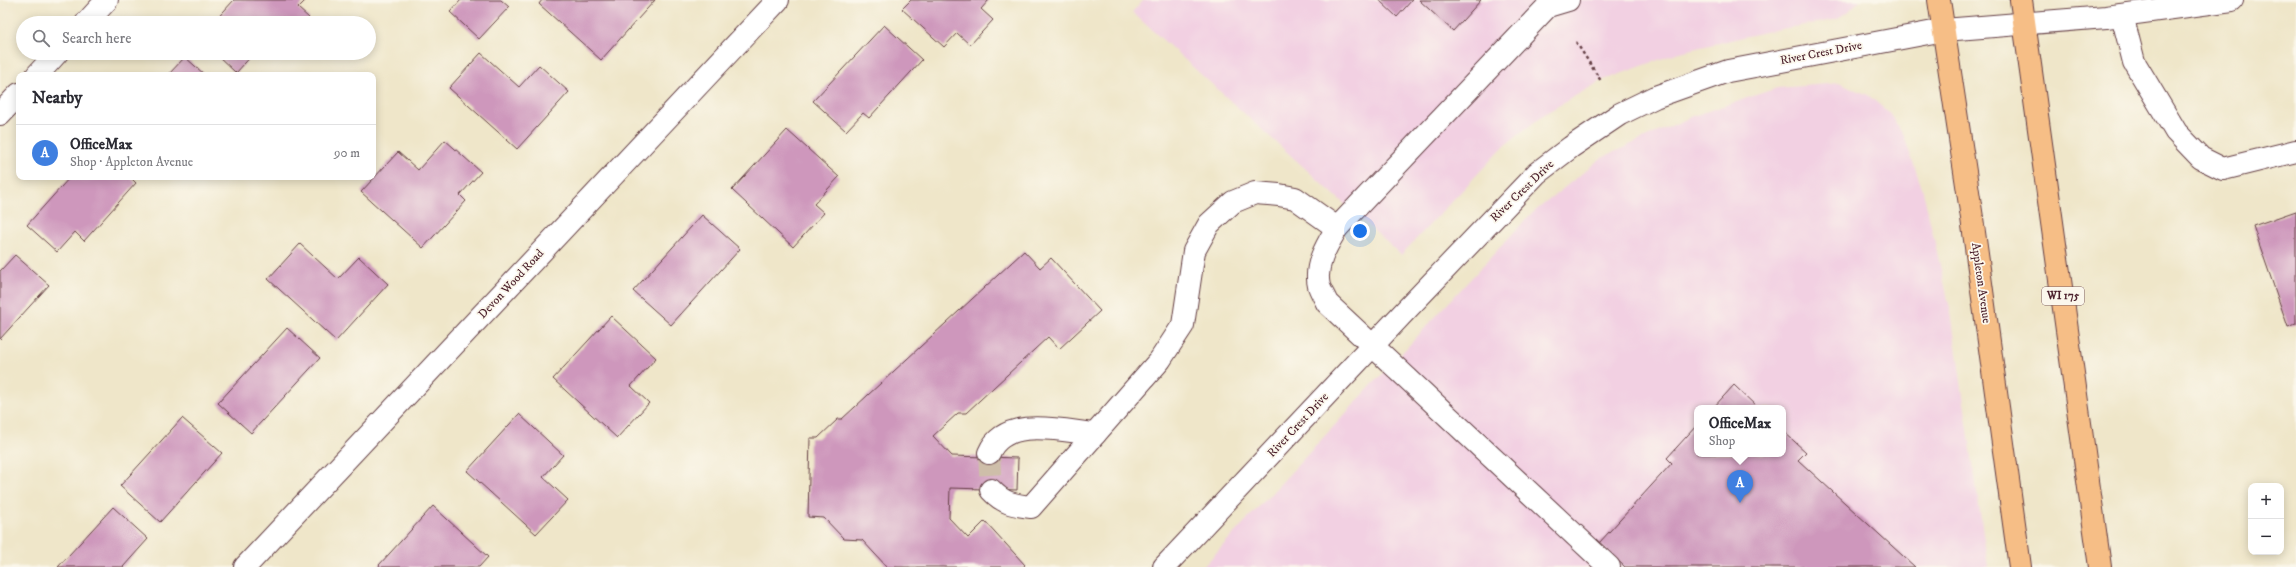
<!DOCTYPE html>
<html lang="en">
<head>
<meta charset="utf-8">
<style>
  :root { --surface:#fff; --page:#f2f2f3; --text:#2b2b33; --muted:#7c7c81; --line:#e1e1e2; --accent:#0f766e }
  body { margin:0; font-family:"IM FELL DW Pica",serif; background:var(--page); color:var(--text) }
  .controls { position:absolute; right:12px; bottom:12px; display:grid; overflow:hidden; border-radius:8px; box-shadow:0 2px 10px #0003 }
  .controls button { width:36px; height:36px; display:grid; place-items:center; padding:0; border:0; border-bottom:1px solid var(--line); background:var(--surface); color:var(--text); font:20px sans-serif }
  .you { position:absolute; left:1360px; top:231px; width:14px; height:14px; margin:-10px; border:3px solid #fff; border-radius:50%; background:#1a73e8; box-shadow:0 0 0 6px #1a73e833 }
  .badge { display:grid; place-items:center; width:26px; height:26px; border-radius:50%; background:var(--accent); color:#fff; font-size:13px; font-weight:700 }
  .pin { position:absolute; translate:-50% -33px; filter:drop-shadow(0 1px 2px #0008) }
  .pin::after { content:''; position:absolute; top:21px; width:14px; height:12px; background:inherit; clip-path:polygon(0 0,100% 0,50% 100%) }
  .popup { position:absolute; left:1694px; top:405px; width:92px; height:52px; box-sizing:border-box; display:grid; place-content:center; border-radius:8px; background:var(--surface); filter:drop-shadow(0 1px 3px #0005); font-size:13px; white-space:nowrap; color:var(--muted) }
  .popup b { font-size:15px; color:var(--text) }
  .popup::after { content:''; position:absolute; left:50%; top:100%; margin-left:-8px; border:8px solid transparent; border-top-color:var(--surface) }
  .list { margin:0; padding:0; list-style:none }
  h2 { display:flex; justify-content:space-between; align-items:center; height:52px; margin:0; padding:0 16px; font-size:17px }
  h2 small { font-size:13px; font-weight:400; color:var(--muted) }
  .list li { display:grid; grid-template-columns:26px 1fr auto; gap:12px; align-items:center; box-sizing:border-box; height:56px; padding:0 16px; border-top:1px solid var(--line) }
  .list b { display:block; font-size:15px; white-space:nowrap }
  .list p { margin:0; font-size:13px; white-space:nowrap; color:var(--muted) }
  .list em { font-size:13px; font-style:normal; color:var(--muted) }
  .icon { flex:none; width:22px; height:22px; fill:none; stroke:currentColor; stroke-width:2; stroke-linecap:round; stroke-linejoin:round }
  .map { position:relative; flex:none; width:2296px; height:567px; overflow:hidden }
  .search { position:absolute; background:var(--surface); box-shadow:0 2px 10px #0003; left:16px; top:16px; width:360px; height:44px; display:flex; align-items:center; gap:10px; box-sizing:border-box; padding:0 14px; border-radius:22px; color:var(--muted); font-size:15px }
  .panel { position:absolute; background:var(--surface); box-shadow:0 2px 10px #0003; left:16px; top:72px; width:360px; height:108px; border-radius:8px }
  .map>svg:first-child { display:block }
  .built { fill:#f2d0e2; fill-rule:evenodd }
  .building { fill:#ce97bc }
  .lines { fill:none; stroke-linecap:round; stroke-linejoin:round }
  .minor-tunnel { stroke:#cebea9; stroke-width:22; stroke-dasharray:22 11; stroke-linecap:butt }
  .minor-casing { stroke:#633d43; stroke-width:24 }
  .major-casing { stroke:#633d43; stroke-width:24 }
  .path { stroke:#633d43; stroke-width:2.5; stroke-dasharray:3 3; stroke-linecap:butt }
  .minor { stroke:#fff; stroke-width:22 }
  .major { stroke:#f6be86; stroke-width:22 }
  .labels { text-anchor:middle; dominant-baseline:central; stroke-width:3.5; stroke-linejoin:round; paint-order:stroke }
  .shield { fill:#fbf7ec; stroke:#7f6065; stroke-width:1 }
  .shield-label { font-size:11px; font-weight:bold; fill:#4a1f2b }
  .street-label { font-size:12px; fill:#4a1f2b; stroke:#fbf7ec }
</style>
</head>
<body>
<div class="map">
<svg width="2296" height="567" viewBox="0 0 2296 567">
  <rect width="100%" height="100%" fill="#fbf7ec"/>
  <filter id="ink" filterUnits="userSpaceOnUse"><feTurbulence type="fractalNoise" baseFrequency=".025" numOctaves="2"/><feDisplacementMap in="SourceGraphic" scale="8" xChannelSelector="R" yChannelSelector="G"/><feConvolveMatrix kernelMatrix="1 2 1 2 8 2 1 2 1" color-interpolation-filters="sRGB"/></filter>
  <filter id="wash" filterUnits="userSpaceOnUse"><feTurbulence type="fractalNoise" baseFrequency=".012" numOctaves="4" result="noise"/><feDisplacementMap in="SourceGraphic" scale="16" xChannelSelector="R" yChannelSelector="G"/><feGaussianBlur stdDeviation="0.9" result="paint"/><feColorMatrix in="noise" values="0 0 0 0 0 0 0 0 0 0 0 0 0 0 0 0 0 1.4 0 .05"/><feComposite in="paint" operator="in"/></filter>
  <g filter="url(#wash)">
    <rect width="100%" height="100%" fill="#efe6c9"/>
    <g class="built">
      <polygon points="1144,0 1860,0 1848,12 1834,20 1769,31 1680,52 1601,81 1546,113 1505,145 1401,255 1132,12"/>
      <path d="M1841 83 1868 95 1889 113 1904 136 1923 191 1951 313 1988 567H1203L1529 216 1601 158 1693 116 1777 88ZM1697 408H1783V454H1697Z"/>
    </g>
    <g id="blocks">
      <g class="building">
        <polygon points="234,0 306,0 298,8 309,18 305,23 213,23"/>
        <polygon points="461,0 501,0 509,7 479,39 450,12"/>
        <polygon points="542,0 655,0 601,60 539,4"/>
        <polygon points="911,0 989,0 981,9 993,20 970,45 957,33 944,47 902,9"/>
        <polygon points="1379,0 1412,0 1397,17"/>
        <polygon points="1419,0 1481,0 1453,31"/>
        <polygon points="884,25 922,60 869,118 863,113 846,131 813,101"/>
        <polygon points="215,53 254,53 236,73"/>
        <polygon points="481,53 519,87 539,65 569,92 517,149 449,88"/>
        <polygon points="185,57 205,75 168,75"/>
        <polygon points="787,130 839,177 814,204 824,213 793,247 732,190"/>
        <polygon points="445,140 481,172 460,195 466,201 423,248 361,192 398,152 418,170"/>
        <polygon points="70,177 130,177 136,183 84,241 75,232 57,252 27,225"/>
        <polygon points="2296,211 2296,324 2288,327 2253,226"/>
        <polygon points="702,215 740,249 671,325 633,291"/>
        <polygon points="300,244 338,279 359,257 388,284 336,341 268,279"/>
        <polygon points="1024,251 1040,268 1051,258 1100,311 1059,349 1048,337 966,413 958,413 933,436 952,456 1018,458 1017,490 950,488 949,518 968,538 985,521 1025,565 1023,567 887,567 862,540 844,539 824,518 808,517 810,438 818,438 838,419 842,419"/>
        <polygon points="15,255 49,285 0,339 0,271"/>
        <polygon points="611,316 656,358 631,386 649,403 617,438 553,379"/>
        <polygon points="287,328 320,358 251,433 218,403"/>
        <polygon points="1734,385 1758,408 1713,408"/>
        <polygon points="519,414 563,455 543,477 568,500 536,534 467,471"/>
        <polygon points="182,418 222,453 160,522 120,486"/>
        <polygon points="1697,425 1697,454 1783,454 1783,431 1806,452 1798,460 1915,567 1625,567 1599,543 1672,463 1667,458"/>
        <polygon points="433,506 488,557 479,567 380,567 379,565"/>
        <polygon points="113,507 148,539 123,567 58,567"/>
      </g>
    </g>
  </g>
  <g filter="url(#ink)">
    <use href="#blocks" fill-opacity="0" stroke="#633d43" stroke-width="1"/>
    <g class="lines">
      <polyline class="minor-tunnel" points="989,453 991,490"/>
      <defs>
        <g id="minor">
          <path d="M1568 0 1548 6 1337 228C1327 245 1314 265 1319 286 1321 292 1325 298 1327 303L1609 567"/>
          <polyline points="2122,15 2134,62 2176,132 2201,158 2223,169 2296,151"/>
          <polyline points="86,23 107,0"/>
          <polyline points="37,75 57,53"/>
          <polyline points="0,114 19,94"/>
          <path d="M989 453C1005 415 1063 431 1095 434"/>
          <path d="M991 490C1003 503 1013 505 1031 507L1160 360 1183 325 1194 251 1209 224 1233 202 1255 193 1279 195 1295 198 1337 228"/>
          <polyline points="245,567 778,0"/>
          <polyline points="1164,567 1408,308 1537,173 1571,147 1620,114 1655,97 1728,71 1944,30 2106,17 2232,0"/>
        </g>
        <g id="major">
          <polyline points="1939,0 1972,218 2020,567"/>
          <polyline points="2021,0 2100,567"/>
        </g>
      </defs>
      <use href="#minor" class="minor-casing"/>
      <use href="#major" class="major-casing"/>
      <polyline class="path" points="1576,42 1601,81"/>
      <use href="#minor" class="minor"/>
      <use href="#major" class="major"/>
    </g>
  </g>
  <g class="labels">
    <rect class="shield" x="2042" y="287" width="42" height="18" rx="3"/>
    <g class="shield-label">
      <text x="2063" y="296">WI 175</text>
    </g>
    <g class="street-label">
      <text transform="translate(1821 53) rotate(-11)">River Crest Drive</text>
      <text transform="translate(1522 191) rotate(-44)">River Crest Drive</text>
      <text transform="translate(1981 283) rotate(82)">Appleton Avenue</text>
      <text transform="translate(511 284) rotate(-47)">Devon Wood Road</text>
      <text transform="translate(1298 425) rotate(-47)">River Crest Drive</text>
    </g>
  </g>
</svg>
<div class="controls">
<button>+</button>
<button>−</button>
</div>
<div class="you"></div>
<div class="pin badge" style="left:1740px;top:503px;background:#3f7fe0">A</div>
<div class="popup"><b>OfficeMax</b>Shop</div>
<div class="search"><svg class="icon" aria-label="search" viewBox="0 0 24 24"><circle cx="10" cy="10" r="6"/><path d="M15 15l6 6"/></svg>Search here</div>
<section class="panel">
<h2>Nearby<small></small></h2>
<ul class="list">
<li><span class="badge" style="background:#3f7fe0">A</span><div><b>OfficeMax</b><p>Shop · Appleton Avenue</p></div><em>90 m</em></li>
</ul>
</section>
</div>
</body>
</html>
